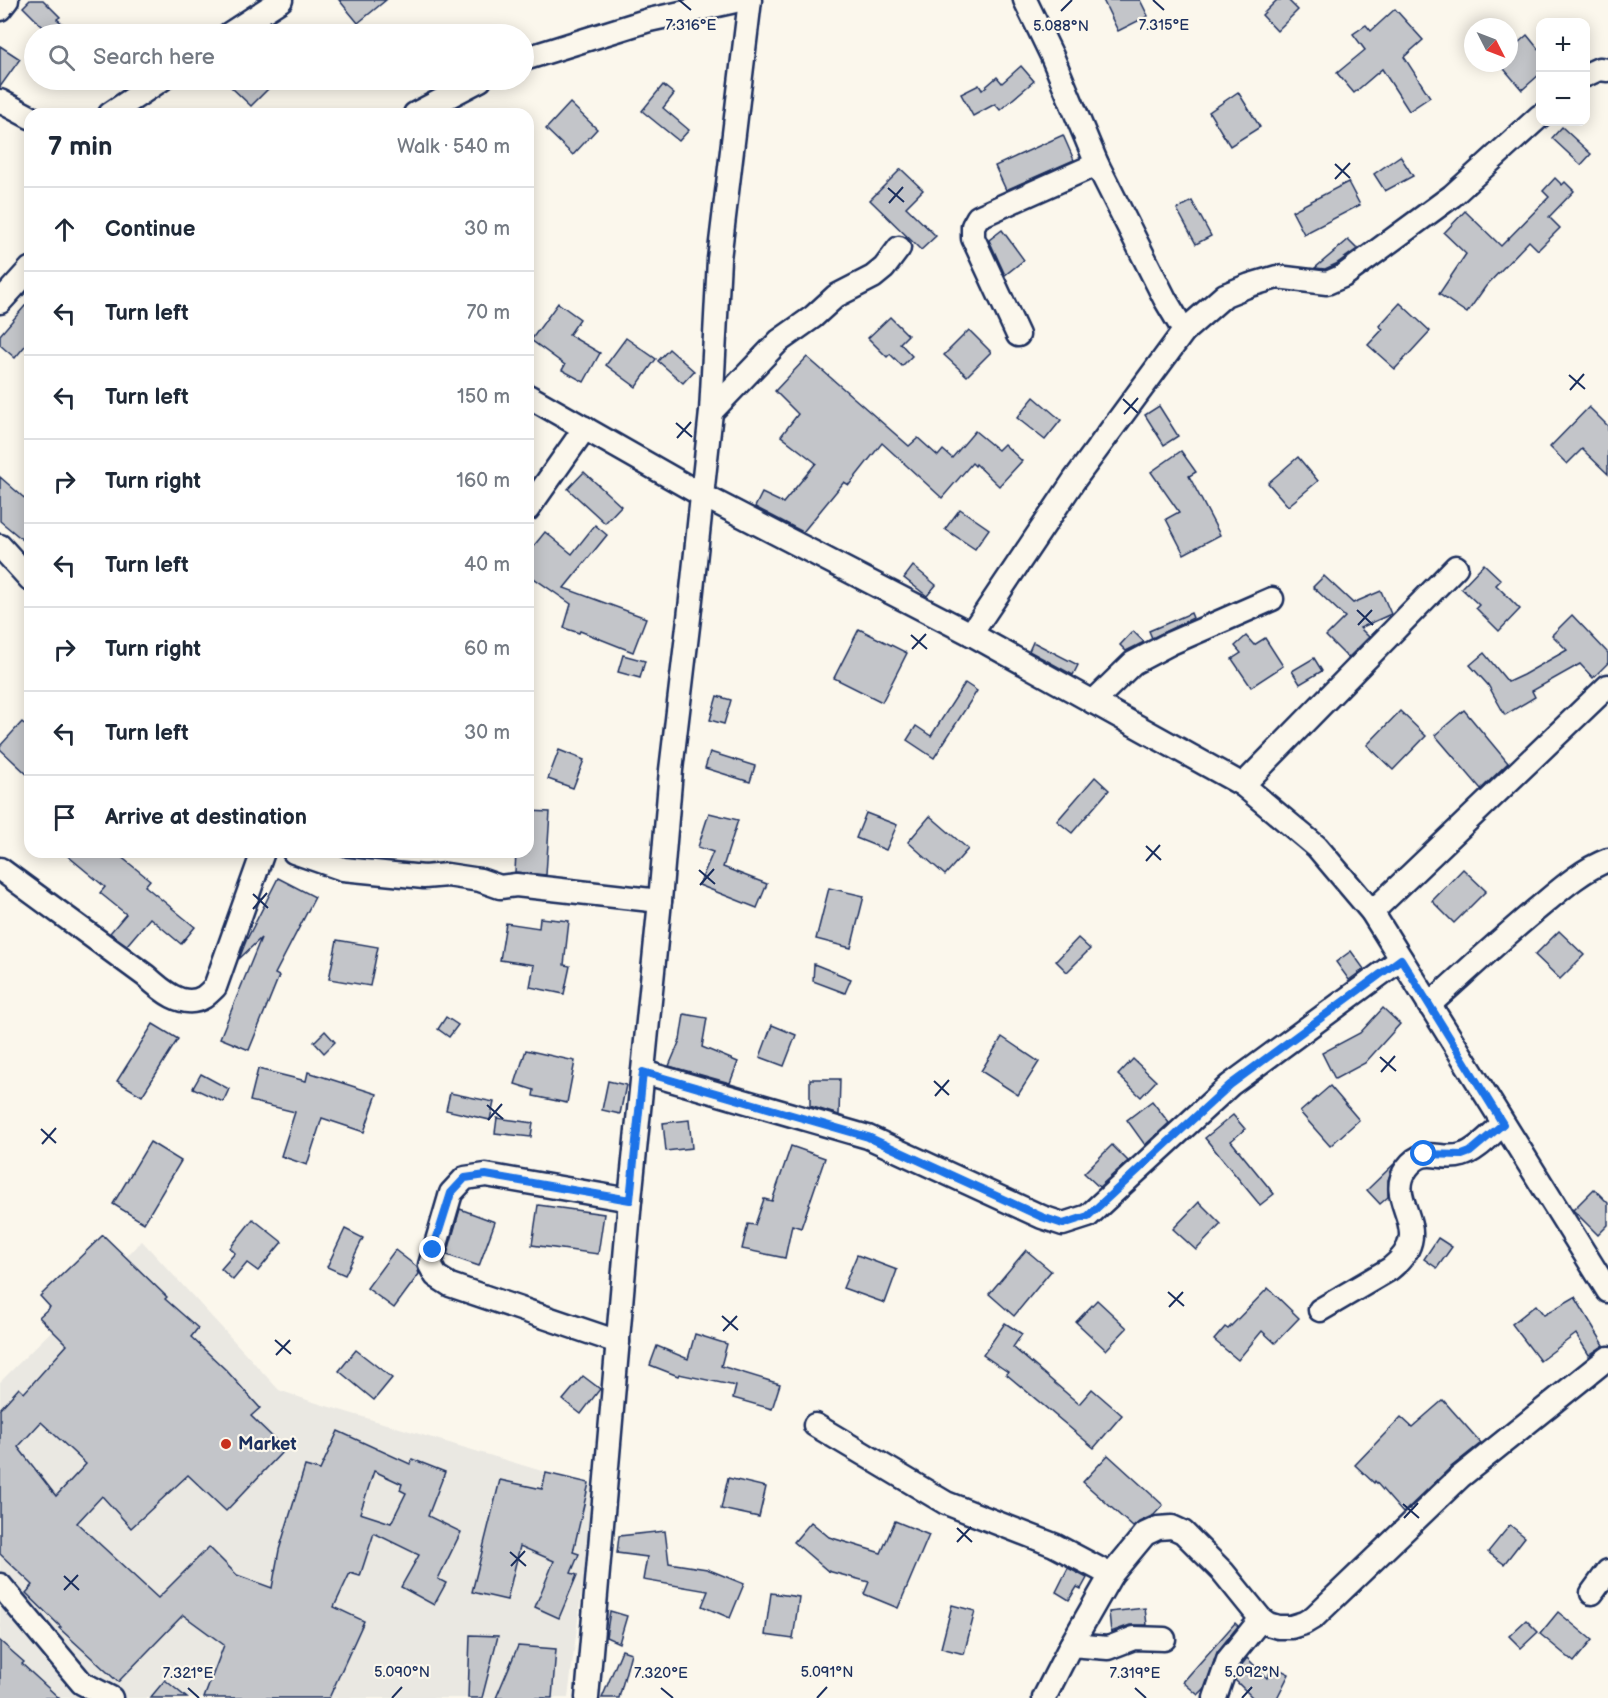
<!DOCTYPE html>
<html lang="en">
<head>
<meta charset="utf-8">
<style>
  :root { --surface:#fff; --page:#f6f6f7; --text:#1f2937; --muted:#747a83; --line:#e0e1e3 }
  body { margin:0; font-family:"Balsamiq Sans",sans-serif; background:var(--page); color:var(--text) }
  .controls { position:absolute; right:18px; top:18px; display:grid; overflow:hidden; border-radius:12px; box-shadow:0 3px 15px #0003 }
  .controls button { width:54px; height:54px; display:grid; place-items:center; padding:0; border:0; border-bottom:2px solid var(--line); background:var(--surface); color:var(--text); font:30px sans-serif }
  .compass { position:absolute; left:1464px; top:18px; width:54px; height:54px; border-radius:50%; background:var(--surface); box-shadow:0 3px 15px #0003; rotate:132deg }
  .stop { position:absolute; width:18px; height:18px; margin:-14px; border:4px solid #1a73e8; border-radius:50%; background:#fff }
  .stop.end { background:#1a73e8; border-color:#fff; box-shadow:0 2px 6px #0008 }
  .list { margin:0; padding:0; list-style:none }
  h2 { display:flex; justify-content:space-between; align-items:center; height:78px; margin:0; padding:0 24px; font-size:26px }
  h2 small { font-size:20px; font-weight:400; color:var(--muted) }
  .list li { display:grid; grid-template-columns:39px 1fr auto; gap:18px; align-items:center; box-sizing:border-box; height:84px; padding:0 24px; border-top:2px solid var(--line) }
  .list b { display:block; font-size:22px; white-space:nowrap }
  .list em { font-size:20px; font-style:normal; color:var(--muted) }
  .icon { flex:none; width:33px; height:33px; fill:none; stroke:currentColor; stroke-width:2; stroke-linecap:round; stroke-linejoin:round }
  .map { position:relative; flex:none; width:1608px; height:1698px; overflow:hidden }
  .search { position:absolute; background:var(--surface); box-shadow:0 3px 15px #0003; left:24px; top:24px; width:510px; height:66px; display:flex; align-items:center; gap:15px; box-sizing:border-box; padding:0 21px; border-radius:33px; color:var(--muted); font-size:22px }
  .panel { position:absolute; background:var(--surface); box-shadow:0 3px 15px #0003; left:24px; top:108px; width:510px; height:750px; border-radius:18px }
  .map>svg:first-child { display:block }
  .built { fill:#eae8e2 }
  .building { fill:#c3c5c9; stroke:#1b2f5e; stroke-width:1.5; fill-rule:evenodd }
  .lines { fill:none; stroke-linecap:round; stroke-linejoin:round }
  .minor-casing { stroke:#1b2f5e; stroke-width:27 }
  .minor { stroke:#fbf7ec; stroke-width:22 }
  .route { stroke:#1a73e8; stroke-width:8 }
  .ticks { fill:none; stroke:#1b2f5e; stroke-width:2 }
  .poi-dot { fill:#c8321e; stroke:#fbf7ec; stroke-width:2 }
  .labels { text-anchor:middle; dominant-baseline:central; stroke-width:4.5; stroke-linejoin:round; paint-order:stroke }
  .poi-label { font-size:18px; font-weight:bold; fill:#1b2f5e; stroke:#fbf7ec; text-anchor:start }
  .ticks-label { font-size:15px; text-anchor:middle; fill:#1b2f5e; stroke:#fbf7ec; stroke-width:4.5; stroke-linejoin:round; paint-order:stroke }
</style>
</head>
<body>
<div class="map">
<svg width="1608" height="1698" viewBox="0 0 1608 1698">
  <rect width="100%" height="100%" fill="#fbf7ec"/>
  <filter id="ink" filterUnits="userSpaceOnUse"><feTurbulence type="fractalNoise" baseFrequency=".0167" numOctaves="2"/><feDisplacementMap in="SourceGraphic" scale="12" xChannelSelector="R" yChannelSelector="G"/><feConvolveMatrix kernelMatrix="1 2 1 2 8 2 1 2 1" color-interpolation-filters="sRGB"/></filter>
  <g filter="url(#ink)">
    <polygon class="built" points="142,1241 279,1390 310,1401 595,1487 568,1698 0,1698 0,1382"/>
    <g class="building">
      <polygon points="30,0 43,0 60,17 57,19 75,34 50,34 23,7"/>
      <polygon points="339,0 386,0 358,23"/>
      <polygon points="1103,0 1140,0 1148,16 1118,31"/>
      <polygon points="1277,0 1288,0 1298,10 1277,31 1262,15"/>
      <polygon points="1395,9 1423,40 1404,57 1430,97 1409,111 1382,69 1354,93 1337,73 1365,50 1353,34 1366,25 1371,31"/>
      <polygon points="1527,35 1540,51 1540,74 1522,90 1499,63 1509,63 1509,51"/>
      <polygon points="0,46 20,59 0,87"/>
      <polygon points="1021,66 1034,81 1000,110 995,104 973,116 961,94 979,85 982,90 997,77 1002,83"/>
      <polygon points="238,80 258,80 268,89 251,106 231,87"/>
      <polygon points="663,85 674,94 663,108 689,130 679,141 642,111"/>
      <polygon points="1238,92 1260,127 1230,146 1209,112"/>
      <polygon points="570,103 597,129 573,155 546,129"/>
      <polygon points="1562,127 1591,154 1581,165 1552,138"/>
      <polygon points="1063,135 1074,160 1006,190 995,166"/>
      <polygon points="1400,156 1413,176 1385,191 1374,174"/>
      <polygon points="901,169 923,190 906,207 936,236 921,250 870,200"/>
      <polygon points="1555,178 1562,185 1565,182 1574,191 1549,217 1560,228 1538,250 1529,241 1486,286 1467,313 1439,294 1466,254 1444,233 1465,211 1501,246 1549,197 1543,191"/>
      <polygon points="1348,182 1360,205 1304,234 1292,211"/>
      <polygon points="1192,201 1211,236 1196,244 1177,209"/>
      <polygon points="1002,230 1024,260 1005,275 989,240"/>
      <polygon points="1348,240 1357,249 1336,264 1325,269 1315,268"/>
      <polygon points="30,300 30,340 15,358 0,345 0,335"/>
      <polygon points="558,303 580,319 569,335 600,353 584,382 562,370 565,365 531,340"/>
      <polygon points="1400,303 1430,331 1395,369 1368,345 1383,329 1379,326"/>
      <polygon points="890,317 908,335 900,343 912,356 902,366 890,354 887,357 868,338"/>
      <polygon points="969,330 991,352 967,376 944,355"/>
      <polygon points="626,338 656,359 636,387 606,365"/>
      <polygon points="669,349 694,371 683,383 658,361"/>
      <polygon points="807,357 909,446 918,438 938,456 943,450 952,458 975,431 998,450 1004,444 1022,461 999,486 976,464 975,466 972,463 942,498 882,443 849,485 844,482 803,532 755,507 762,493 783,503 816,463 781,436 798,414 775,391"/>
      <polygon points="1034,397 1061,420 1045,440 1017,418"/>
      <polygon points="1159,406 1178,436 1164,445 1145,415"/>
      <polygon points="1589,407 1608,426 1608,474 1582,449 1567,464 1550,447"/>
      <polygon points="1181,451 1196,472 1189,476 1220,535 1184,554 1166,519 1179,512 1151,472"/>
      <polygon points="1298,457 1318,481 1288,506 1268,483"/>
      <polygon points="584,472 621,506 605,523 568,489"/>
      <polygon points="0,477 30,503 30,532 23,540 0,521"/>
      <polygon points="960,509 989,529 975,549 945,529"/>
      <polygon points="595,525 607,535 564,588 646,618 633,652 580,631 579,633 564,628 571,604 528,574 528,553 545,532 572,554"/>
      <polygon points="1484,564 1501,580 1496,585 1520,609 1499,631 1476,608 1479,605 1461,588"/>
      <polygon points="913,566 936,585 927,596 904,578"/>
      <polygon points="1324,576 1353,603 1381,591 1391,614 1360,628 1369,637 1348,658 1326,636 1345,617 1313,587"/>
      <polygon points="1191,613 1193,618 1152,638 1149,631"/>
      <polygon points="1572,615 1608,653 1608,663 1593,678 1580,664 1532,691 1535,697 1505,715 1488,685 1470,665 1484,653 1508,682 1523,675 1567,650 1552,635"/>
      <polygon points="859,629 907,653 882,702 834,678"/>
      <polygon points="1133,631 1144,642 1126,651 1120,645"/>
      <polygon points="1246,636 1254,645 1265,638 1283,666 1251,687 1232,659 1241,653 1235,646"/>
      <polygon points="1033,642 1078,665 1073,675 1029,651"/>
      <polygon points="623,655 645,661 640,678 618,672"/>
      <polygon points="1314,658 1322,671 1300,684 1292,671"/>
      <polygon points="965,683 977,691 934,758 907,740 916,726 931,736"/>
      <polygon points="717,696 731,700 724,724 710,720"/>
      <polygon points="1464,710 1508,763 1481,789 1435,735"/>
      <polygon points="1400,711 1426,736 1393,770 1367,745"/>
      <polygon points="22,722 30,729 30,777 0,749 0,746"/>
      <polygon points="559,750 584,760 573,788 548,779"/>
      <polygon points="710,752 755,766 750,782 705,768"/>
      <polygon points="1095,777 1109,790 1072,833 1057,821"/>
      <polygon points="528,811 550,812 546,875 515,872 516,852 528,852"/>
      <polygon points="709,813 738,820 723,867 767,884 757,908 699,885 713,852 698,847"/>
      <polygon points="866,813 897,825 886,850 856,838"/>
      <polygon points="930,816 968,849 945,875 908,842"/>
      <polygon points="63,852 115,852 150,880 145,886 195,927 181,944 150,918 127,945 110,933 126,914 100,893 105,887"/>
      <polygon points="1463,869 1486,891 1454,923 1432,901"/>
      <polygon points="278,878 315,897 275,974 279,976 249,1050 220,1038 261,938 239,959 246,941"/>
      <polygon points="829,888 864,896 851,948 816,939"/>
      <polygon points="540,918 569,921 564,965 570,966 564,994 530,987 534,965 500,960 506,923 539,928"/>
      <polygon points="1559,931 1584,955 1560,979 1535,955"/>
      <polygon points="1078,938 1090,949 1067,972 1056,961"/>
      <polygon points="337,940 378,947 370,986 329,979"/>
      <polygon points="1351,951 1364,969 1349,980 1336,962"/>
      <polygon points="814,964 851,979 845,993 813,981"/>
      <polygon points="1383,1008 1400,1024 1365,1063 1335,1079 1322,1053 1360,1033"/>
      <polygon points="684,1014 707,1018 702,1047 738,1062 730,1083 669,1066 680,1040"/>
      <polygon points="446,1017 458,1025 449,1037 438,1029"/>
      <polygon points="153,1024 178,1039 142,1096 117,1081"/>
      <polygon points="772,1025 796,1035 784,1066 760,1057"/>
      <polygon points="325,1031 335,1042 324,1053 314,1042"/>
      <polygon points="1002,1037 1039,1062 1018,1095 981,1071"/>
      <polygon points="526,1050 575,1061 567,1103 533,1096 534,1090 515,1084"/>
      <polygon points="1133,1059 1156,1081 1141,1097 1118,1075"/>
      <polygon points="258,1069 306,1081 308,1072 377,1094 364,1132 322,1118 307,1165 281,1156 295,1112 250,1101"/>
      <polygon points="201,1074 229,1089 223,1102 193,1088"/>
      <polygon points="810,1079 840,1079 839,1115 810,1106"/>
      <polygon points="608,1081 626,1085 620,1114 602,1110"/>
      <polygon points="1330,1086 1359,1120 1330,1146 1300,1112"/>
      <polygon points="450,1093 494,1102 490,1120 446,1110"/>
      <polygon points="1152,1101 1169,1123 1145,1145 1127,1120"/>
      <polygon points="1233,1115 1245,1129 1231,1141 1274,1194 1260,1205 1205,1138"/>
      <polygon points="497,1118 533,1123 531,1137 495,1133"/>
      <polygon points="689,1120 692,1148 666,1151 663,1123"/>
      <polygon points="150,1142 181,1161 144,1223 113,1204"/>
      <polygon points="1112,1145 1128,1161 1099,1187 1084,1173"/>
      <polygon points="791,1146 825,1158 801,1228 792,1225 785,1258 742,1249 748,1224 755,1225 764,1199 772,1201"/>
      <polygon points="1395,1163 1388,1180 1388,1197 1380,1204 1367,1190"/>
      <polygon points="1594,1189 1608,1203 1608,1225 1598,1235 1573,1210"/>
      <polygon points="1199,1202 1221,1224 1196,1250 1173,1229"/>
      <polygon points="538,1205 604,1214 598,1254 532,1245"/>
      <polygon points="460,1209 495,1222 479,1266 447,1255"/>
      <polygon points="253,1219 282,1242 258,1271 247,1263 233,1280 221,1269 235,1253 230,1248"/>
      <polygon points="345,1229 363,1238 345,1275 327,1267"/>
      <path d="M103 1235 167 1297 165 1299 198 1328 191 1337 226 1370 260 1408 251 1416 285 1449 226 1511 188 1475 131 1528 102 1496 77 1523 158 1598 209 1547 237 1575 272 1588 279 1550 305 1466 320 1470 338 1431 410 1464 412 1459 445 1472 428 1516 461 1532 438 1579 446 1583 434 1605 401 1587 419 1555 374 1533 360 1576 350 1573 334 1607 364 1621 329 1698H204L224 1645 183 1615 118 1682 59 1628 61 1627 26 1593 33 1585 0 1554V1409L19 1388 24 1393 67 1345 39 1317 50 1307 40 1296ZM41 1422 86 1464 56 1496 18 1447ZM374 1471 402 1484 400 1490 406 1493 391 1523 360 1513Z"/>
      <polygon points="1438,1238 1452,1247 1437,1268 1424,1259"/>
      <polygon points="395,1250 417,1267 419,1274 394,1308 367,1288"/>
      <polygon points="1026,1250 1051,1271 1014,1316 989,1294"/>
      <polygon points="857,1255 897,1270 885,1303 843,1288"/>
      <polygon points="1268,1288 1299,1318 1275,1343 1262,1331 1238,1360 1214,1340 1225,1327 1228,1329"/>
      <polygon points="1575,1297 1604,1345 1589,1355 1576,1334 1540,1361 1512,1324 1536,1305 1544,1315"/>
      <polygon points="1097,1300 1127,1328 1106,1350 1076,1322"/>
      <polygon points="1005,1323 1022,1334 1013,1347 1079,1404 1092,1389 1122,1415 1094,1448 1006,1374 1008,1372 983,1355"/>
      <polygon points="695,1334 727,1344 721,1366 780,1384 772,1409 733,1398 736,1386 679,1374 678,1376 650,1365 657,1346 688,1359"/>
      <polygon points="356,1350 392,1378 374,1400 339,1371"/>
      <polygon points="583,1376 600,1389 581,1414 563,1400"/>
      <polygon points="1443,1400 1481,1443 1451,1467 1403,1513 1375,1481 1374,1483 1355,1465 1401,1417 1412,1427"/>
      <polygon points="1108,1455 1163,1505 1154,1515 1139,1522 1133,1527 1083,1482"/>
      <polygon points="546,1473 589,1483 573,1552 579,1554 571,1573 577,1575 559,1618 535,1607 554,1561 520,1546 507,1600 472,1592 500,1480 542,1489"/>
      <polygon points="728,1478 766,1487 759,1517 721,1509"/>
      <polygon points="895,1521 929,1535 898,1608 864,1594 869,1582 828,1571 794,1542 811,1522 829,1537 881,1553"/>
      <polygon points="1510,1525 1525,1537 1504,1564 1488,1552"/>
      <polygon points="665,1531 669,1563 707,1569 744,1584 730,1618 702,1606 708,1591 643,1580 647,1557 617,1553 619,1536"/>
      <polygon points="1068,1568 1087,1578 1081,1589 1077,1587 1069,1600 1056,1592"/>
      <polygon points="771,1593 799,1597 793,1639 765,1635"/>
      <polygon points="952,1605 975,1611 964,1654 941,1648"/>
      <polygon points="1145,1608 1147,1625 1130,1625 1111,1632 1109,1612"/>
      <polygon points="610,1611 627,1616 619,1643 606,1637"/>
      <polygon points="1558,1612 1592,1640 1574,1662 1540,1634"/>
      <polygon points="1526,1620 1538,1632 1521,1648 1509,1636"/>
      <polygon points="1235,1623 1238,1626 1217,1652 1204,1689 1198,1695 1183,1682"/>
      <polygon points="470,1635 498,1636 482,1698 468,1698"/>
      <polygon points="0,1641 24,1662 22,1664 59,1698 0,1698"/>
      <polygon points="518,1646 556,1649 552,1698 496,1698"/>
      <polygon points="622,1650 631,1653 619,1698 602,1698"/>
      <polygon points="1247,1658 1267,1678 1273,1666 1289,1674 1277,1698 1253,1698 1235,1680 1240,1667"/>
      <polygon points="165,1680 187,1698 150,1698"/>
    </g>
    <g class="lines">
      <defs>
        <g id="minor">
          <polyline points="1025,0 1052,56 1097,164 1165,299 1184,331"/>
          <polyline points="0,9 7,0"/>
          <polyline points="229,34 281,0"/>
          <polyline points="524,59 649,20 740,0"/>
          <polyline points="1586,75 1599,69 1608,70"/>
          <polyline points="0,101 30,117"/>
          <polyline points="110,114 161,80"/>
          <polyline points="415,114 480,80"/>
          <polyline points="0,302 30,269"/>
          <polyline points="1018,335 973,238 973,226 978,217 1097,164"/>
          <polyline points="528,396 702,495 971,634 1243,785 1317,847 1372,912 1608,1291"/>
          <polyline points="711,412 779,341 813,317 836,296 873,277 884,268 899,248"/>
          <polyline points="528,509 585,428"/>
          <polyline points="0,546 30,579"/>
          <polyline points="971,634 1075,479 1184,331 1225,295 1250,285 1277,277 1327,283 1343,276 1452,196 1540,116"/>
          <polyline points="1093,702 1133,663 1171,643 1272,599"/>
          <polyline points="1243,785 1456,567"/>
          <polyline points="294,852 343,869 424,877 447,875 480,880 500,887 516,885 660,901"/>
          <path d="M0 869 146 976C160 989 183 1010 204 997 208 994 212 990 215 987L263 852"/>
          <polyline points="1372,912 1608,686"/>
          <path d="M1429 1005C1467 971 1504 936 1543 904 1563 887 1584 869 1608 860"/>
          <polyline points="643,1072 868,1137 1042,1217 1063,1224 1088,1216 1230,1085 1401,959"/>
          <path d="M1320 1310 1390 1269C1440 1229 1382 1203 1407 1168 1425 1144 1440 1162 1462 1155 1477 1151 1491 1134 1503 1124"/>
          <polyline points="618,1342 450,1285 436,1276 430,1265 451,1193 465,1178 486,1175 630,1200"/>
          <polyline points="815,1425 946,1503 1054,1545 1111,1575"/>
          <polyline points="0,1585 82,1683 111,1698"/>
          <polyline points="1592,1593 1608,1571"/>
          <polyline points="1071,1645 1111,1575 1145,1534 1158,1528 1172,1527 1183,1532 1223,1572 1261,1619 1268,1624 1278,1627 1291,1627 1304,1623 1314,1617 1460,1477 1608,1358"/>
          <polyline points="587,1698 630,1200 660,901 671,770 689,618 711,412 719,259 750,0"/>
          <polyline points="1044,1698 1071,1645 1108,1648 1134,1638 1164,1639"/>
          <polyline points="1215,1698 1228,1660 1261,1619"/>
        </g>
      </defs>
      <use href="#minor" class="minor-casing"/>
      <use href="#minor" class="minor"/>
    </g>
  </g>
  <g class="lines" filter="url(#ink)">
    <polyline class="route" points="433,1250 451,1193 465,1178 486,1175 630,1200 643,1072 868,1137 1042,1217 1063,1224 1088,1216 1230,1085 1401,959 1503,1124 1470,1152 1462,1155 1424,1154"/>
  </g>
  <path class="ticks" d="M679 0 691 10M1153 0 1164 10M1061 11 1072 0M1335 164 1350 178M1335 179 1350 163M888 188 904 202M889 203 903 187M1569 375 1585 389M1570 390 1584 374M1123 399 1138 413M1124 414 1138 398M676 423 692 437M677 438 691 422M1357 610 1373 625M1358 625 1372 610M911 635 927 649M912 649 926 634M1146 846 1161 860M1146 861 1160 845M699 870 715 884M700 885 714 869M253 894 268 908M253 909 267 893M1380 1057 1396 1071M1381 1072 1395 1056M934 1081 949 1095M935 1096 949 1080M487 1105 503 1119M488 1120 502 1104M41 1129 56 1143M42 1144 56 1128M1168 1292 1184 1306M1169 1307 1183 1292M722 1316 738 1330M723 1331 737 1316M275 1340 291 1354M276 1355 290 1340M1403 1504 1419 1518M1404 1518 1418 1503M957 1528 972 1542M957 1542 971 1527M510 1552 526 1566M511 1566 525 1551M64 1576 79 1590M64 1590 78 1575M188 1688 199 1698M661 1688 673 1698M1135 1688 1146 1698M392 1698 402 1687M817 1698 827 1687M1242 1698 1252 1687"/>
  <circle class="poi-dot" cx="226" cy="1444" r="6"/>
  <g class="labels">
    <g class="poi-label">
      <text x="238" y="1444">Market</text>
    </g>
  </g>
  <g class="ticks-label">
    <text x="691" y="30">7.316°E</text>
    <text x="1164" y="30">7.315°E</text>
    <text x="1061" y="31">5.088°N</text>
    <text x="402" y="1677">5.090°N</text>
    <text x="827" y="1677">5.091°N</text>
    <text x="1252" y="1677">5.092°N</text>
    <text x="188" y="1678">7.321°E</text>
    <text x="661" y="1678">7.320°E</text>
    <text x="1135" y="1678">7.319°E</text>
  </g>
</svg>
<div class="controls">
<button>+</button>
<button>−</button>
</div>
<svg class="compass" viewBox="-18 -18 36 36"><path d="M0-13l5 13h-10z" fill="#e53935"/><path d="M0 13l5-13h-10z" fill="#747a83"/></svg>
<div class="stop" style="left:1424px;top:1154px"></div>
<div class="stop end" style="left:433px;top:1250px"></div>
<div class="search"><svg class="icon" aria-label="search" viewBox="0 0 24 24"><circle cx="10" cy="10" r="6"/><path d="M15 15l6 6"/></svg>Search here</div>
<section class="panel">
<h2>7 min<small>Walk · 540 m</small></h2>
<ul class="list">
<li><svg class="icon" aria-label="ahead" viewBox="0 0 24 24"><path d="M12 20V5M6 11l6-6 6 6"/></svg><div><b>Continue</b></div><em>30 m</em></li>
<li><svg class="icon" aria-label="left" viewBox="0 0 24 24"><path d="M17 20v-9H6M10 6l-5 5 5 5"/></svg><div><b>Turn left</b></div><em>70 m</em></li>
<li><svg class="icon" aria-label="left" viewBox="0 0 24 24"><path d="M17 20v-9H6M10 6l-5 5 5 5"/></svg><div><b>Turn left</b></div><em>150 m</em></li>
<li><svg class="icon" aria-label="right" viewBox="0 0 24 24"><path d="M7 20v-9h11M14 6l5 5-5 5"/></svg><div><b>Turn right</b></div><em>160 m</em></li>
<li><svg class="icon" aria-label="left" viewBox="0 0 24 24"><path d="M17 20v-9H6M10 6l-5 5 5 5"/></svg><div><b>Turn left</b></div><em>40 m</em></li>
<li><svg class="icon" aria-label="right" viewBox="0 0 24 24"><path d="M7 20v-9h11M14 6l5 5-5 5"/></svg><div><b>Turn right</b></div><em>60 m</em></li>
<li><svg class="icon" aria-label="left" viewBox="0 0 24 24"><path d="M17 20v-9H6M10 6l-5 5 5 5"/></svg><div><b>Turn left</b></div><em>30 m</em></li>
<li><svg class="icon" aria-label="arrive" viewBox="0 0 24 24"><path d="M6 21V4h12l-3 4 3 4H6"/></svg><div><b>Arrive at destination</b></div></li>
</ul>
</section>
</div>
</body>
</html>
